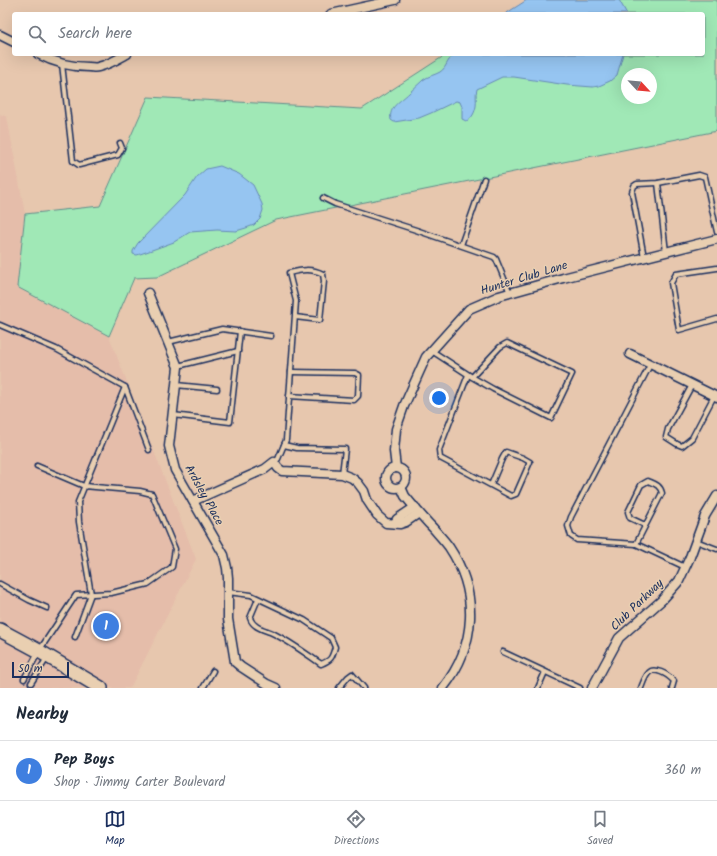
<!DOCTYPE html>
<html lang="en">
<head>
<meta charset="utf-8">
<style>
  :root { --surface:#fff; --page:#f6f6f7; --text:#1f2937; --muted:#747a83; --line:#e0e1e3; --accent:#1b2f5e }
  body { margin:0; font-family:Kalam,sans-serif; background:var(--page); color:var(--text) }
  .compass { position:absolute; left:621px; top:68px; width:36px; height:36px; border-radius:50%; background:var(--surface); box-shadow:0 4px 16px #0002; rotate:116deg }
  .scale { position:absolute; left:12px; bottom:10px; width:57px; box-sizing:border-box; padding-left:4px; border:2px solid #1b2f5e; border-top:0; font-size:11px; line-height:14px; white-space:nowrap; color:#1b2f5e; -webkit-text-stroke:3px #e9cfb1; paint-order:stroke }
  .you { position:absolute; left:439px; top:398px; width:14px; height:14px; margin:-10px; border:3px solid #fff; border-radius:50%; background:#1a73e8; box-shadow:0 0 0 6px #1a73e833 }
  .badge { display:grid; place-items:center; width:26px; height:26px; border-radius:50%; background:var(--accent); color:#fff; font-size:13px; font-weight:700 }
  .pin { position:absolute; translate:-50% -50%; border:2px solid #fff; box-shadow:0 1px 4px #0006 }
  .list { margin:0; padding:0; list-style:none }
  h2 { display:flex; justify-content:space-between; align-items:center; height:52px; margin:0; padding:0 16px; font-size:17px }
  h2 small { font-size:13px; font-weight:400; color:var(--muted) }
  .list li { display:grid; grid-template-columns:26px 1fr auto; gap:12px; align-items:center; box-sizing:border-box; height:60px; padding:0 16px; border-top:1px solid var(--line) }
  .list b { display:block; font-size:15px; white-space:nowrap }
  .list p { margin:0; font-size:13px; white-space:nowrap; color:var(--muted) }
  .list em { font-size:13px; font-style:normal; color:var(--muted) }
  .icon { flex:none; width:22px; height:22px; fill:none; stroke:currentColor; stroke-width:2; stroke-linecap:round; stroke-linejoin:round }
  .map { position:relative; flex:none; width:717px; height:688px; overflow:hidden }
  .search { position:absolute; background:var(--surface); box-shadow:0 4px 16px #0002; left:12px; right:12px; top:12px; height:44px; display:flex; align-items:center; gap:10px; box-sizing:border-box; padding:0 14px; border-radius:4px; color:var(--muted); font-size:15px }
  .sheet { height:112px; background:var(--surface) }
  nav { display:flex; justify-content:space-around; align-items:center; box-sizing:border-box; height:56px; border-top:1px solid var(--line); background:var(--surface); font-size:11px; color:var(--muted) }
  nav a { display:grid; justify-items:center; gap:2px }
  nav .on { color:var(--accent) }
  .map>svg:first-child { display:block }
  .built { fill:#e5bdaa }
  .green { fill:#a0e8b6; stroke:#5e8c8a; fill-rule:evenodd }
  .water { fill:#96c5f1; stroke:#6589b6 }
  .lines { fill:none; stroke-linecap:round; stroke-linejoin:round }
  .lane-casing { stroke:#1b2f5e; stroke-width:7 }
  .street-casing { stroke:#1b2f5e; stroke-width:11 }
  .primary-casing { stroke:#1b2f5e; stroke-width:16 }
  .lane { stroke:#e9cfb1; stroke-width:4 }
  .street { stroke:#e9cfb1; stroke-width:8 }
  .primary { stroke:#e9cfb1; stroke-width:13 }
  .labels { text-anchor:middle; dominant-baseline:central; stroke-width:3; stroke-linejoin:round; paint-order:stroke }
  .street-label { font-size:12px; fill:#1b2f5e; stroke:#e9cfb1 }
</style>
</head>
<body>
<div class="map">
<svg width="717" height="688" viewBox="0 0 717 688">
  <rect width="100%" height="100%" fill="#e7c7ae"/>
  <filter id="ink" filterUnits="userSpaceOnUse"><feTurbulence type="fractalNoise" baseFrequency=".025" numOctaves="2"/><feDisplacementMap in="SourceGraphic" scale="8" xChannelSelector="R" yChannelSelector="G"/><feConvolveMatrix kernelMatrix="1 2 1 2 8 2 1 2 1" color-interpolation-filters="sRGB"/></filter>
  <g filter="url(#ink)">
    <polygon class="built" points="0,114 7,117 25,214 17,287 109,336 196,559 130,688 0,688"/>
    <path class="green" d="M531 0H717V131L276 220 157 277 134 278 109 336 17 287 25 214 100 206 148 97 362 109 447 54H703V14H509ZM627 74H651V98H627Z"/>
    <g class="water">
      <polygon points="527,0 619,0 627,14 505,14"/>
      <path d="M457 54H623L617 75 610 81 599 86 593 87 567 85 514 77H502L477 89C475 95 477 100 476 106 475 112 472 119 466 121L462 119V107L460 102 456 101 431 113 419 118 394 122 391 120C388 107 401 101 409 93 414 89 418 84 423 80 428 76 435 75 440 72 448 67 446 58 457 54Z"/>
      <polygon points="220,166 239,174 253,185 262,204 263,210 260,219 254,225 246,228 236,231 217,230 190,232 174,242 149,251 137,255 133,254 133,251 138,243 185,195 197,177 206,169"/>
    </g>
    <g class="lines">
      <defs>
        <g id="lane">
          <polyline points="62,64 73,161 79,165 118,155 122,148 120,143"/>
          <polyline points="658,183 666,252"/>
          <polyline points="323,198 335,204 416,230 494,257 496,259 510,293"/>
          <polyline points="461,245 484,179"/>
          <polyline points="644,257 632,192 634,186 637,184 658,183 699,175 705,177 717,232"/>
          <polyline points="717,268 676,274 671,283 679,330 717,319"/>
          <polyline points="0,325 56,349 125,387 149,450"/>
          <polyline points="168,342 222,329 271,336"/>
          <polyline points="432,351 472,377 493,389 551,418 572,374 507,343 500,347 472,377"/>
          <polyline points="650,365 571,517 568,526 571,536 577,540 636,544 685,567"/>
          <polyline points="178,366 238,351"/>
          <polyline points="468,375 439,450 440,458 511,496 516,494 530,462 523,458 506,452 502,459 491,485"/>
          <polyline points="176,385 217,389"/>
          <polyline points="692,385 668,429 666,437 677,444 682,446 692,438 714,396"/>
          <polyline points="289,396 354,400 358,396 359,375 355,373 291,372"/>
          <polyline points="173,415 230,422 240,331"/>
          <polyline points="284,445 297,448 345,449 342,474"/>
          <path d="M274 462 278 459 286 440 296 301 289 273C301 270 311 268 323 274L324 281 320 320 295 317"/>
          <polyline points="696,541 717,549"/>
          <path d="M636 544 662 493C660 485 655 484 648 481L641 485 628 512 630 518 645 525"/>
          <polyline points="0,584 29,600 47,608"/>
          <path d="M228 592 251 595 304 620 331 638 335 647C332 657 332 660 321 664 305 653 288 640 270 632 262 629 253 627 250 618L258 599"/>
          <polyline points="75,637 91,594 79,522 78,502 125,387"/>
          <polyline points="503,652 580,688"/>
          <polyline points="24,679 39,651 76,595 111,593 148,584 172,567 175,549 152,494 140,491 84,486 37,466"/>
          <polyline points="31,683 47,658"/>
          <polyline points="203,688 213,671"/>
          <polyline points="339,688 348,677 352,674 364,688"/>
          <polyline points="538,688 545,672"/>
          <path d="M641 688C643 683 646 673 651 671 654 670 658 671 661 672 667 674 670 677 674 681L672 688"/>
        </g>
        <g id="street">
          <polyline points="331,14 395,0"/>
          <polyline points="0,35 14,42"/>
          <path d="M38 54C53 62 71 67 89 67 92 67 95 68 98 67 108 65 118 59 127 54"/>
          <polyline points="148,293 178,367 169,446 175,470 224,555 227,568 228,578 228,619 235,662 241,667 267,684 276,688"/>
          <polyline points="630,354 717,397"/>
          <circle cx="396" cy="478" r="10"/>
          <polyline points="396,468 394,451 396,429 404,406 426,357 469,309 499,296 563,278 717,239"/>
          <path d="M401 487 405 496C414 507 423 518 433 528 438 534 444 540 449 547 479 592 477 645 443 688"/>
          <polyline points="193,501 265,469 274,462 278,468 282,471 342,474 352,478 358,483 364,491 367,500 377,515 386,523 400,524 406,522 419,513"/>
          <polyline points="395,523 397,519 415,507"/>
          <polyline points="592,688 619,638 662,600 679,581 690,557 705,516 717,496"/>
        </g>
        <polyline id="primary" points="0,630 39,651 101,688"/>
      </defs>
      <use href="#lane" class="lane-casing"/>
      <use href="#street" class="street-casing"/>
      <use href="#primary" class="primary-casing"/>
      <use href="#lane" class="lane"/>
      <use href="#street" class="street"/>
      <use href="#primary" class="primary"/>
    </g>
  </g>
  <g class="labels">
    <g class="street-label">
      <text transform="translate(524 278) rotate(-17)">Hunter Club Lane</text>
      <text transform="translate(204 495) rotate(61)">Ardsley Place</text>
      <text transform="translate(637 605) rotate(-44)">Club Parkway</text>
    </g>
  </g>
</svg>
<svg class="compass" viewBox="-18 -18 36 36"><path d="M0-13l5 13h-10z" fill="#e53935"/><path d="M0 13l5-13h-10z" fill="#747a83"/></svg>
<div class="scale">50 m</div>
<div class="you"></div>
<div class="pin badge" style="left:106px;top:626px;background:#3f7fe0">1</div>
<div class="search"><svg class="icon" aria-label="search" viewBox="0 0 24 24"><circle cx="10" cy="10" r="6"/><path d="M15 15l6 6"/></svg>Search here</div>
</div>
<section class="sheet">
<h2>Nearby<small></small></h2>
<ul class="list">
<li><span class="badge" style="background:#3f7fe0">1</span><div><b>Pep Boys</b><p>Shop · Jimmy Carter Boulevard</p></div><em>360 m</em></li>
</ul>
</section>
<nav>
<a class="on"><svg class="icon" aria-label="map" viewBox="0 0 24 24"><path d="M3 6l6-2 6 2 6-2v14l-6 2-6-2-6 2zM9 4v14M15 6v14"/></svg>Map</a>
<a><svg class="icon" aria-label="directions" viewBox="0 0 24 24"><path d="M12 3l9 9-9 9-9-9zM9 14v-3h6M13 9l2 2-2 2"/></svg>Directions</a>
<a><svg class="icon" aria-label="saved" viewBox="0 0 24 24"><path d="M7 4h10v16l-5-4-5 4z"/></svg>Saved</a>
</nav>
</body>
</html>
